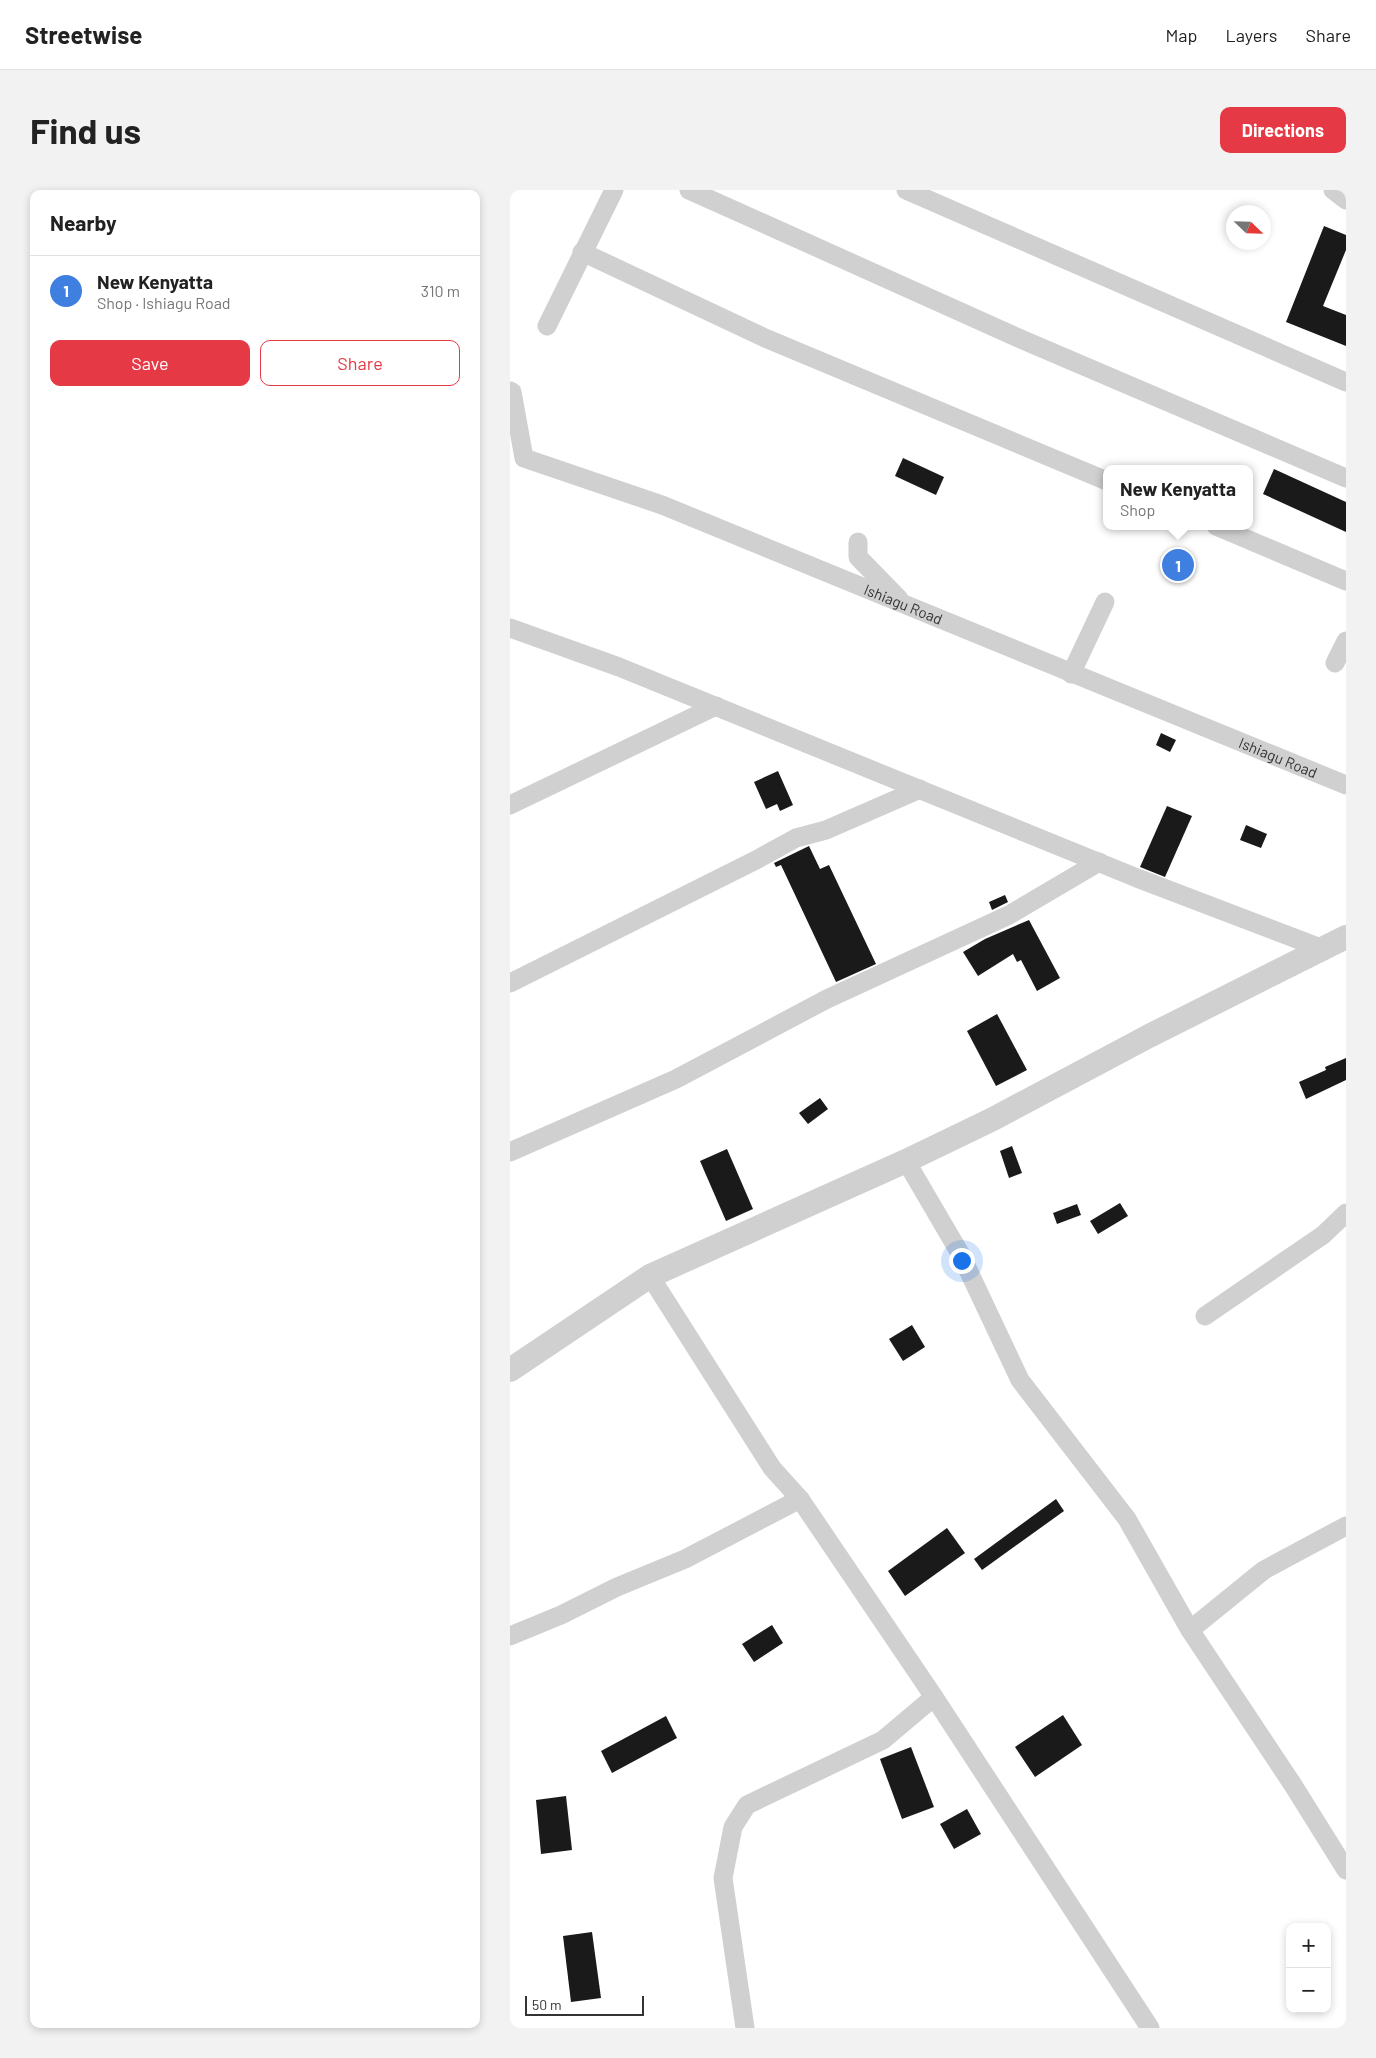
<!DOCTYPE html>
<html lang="en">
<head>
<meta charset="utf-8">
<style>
  :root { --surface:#fff; --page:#f2f2f2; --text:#222; --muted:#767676; --line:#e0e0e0; --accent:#e63946 }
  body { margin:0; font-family:Barlow,sans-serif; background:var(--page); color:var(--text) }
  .controls { position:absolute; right:15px; bottom:15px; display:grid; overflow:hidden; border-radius:10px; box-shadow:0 2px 8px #0003 }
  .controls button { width:45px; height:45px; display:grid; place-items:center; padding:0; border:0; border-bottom:1px solid var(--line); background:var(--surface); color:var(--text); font:25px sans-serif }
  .compass { position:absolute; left:716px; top:15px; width:45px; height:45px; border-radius:50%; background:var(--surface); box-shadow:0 2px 8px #0003; rotate:113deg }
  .scale { position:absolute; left:15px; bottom:12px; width:119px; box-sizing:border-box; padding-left:5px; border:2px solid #333; border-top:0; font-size:14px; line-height:18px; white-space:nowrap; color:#333; -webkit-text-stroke:4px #fff; paint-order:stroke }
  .you { position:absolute; left:451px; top:1070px; width:18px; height:18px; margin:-12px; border:4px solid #fff; border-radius:50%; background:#1a73e8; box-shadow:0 0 0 8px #1a73e833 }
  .badge { display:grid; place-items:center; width:32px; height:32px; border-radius:50%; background:var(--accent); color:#fff; font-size:16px; font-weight:700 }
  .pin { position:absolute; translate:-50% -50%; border:2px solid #fff; box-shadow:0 1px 5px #0006 }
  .popup { position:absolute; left:593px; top:275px; width:150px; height:65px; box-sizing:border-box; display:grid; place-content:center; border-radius:10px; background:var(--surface); filter:drop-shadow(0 1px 4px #0005); font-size:16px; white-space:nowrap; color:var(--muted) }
  .popup b { font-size:19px; color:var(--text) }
  .popup::after { content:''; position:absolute; left:50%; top:100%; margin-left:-10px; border:10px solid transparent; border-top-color:var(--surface) }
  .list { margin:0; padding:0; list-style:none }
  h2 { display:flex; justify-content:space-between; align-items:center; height:65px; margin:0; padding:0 20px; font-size:21px }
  h2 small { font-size:16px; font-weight:400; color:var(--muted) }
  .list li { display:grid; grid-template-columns:32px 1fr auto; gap:15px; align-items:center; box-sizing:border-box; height:70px; padding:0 20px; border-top:1px solid var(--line) }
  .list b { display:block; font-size:19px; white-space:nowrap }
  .list p { margin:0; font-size:16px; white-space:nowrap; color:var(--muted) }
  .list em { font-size:16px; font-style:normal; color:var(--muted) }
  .actions { display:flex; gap:10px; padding:15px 20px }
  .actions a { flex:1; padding:11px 0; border:1px solid var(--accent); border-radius:10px; text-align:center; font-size:18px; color:var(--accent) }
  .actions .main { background:var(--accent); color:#fff }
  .map { position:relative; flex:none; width:836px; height:1838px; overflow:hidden; border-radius:10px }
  header { display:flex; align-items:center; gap:30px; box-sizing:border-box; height:70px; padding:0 25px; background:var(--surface); border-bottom:1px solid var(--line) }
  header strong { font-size:24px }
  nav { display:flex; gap:28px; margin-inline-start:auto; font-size:18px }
  .intro { display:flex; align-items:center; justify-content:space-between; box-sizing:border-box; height:120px; padding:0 30px }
  h1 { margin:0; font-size:35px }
  .button { padding:12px 22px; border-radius:10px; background:var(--accent); color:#fff; font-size:18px; font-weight:700 }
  main { display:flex; gap:30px; padding:0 30px }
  aside { flex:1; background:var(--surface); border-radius:10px; box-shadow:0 2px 8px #0003 }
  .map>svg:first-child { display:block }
  .building { fill:#1a1a1a }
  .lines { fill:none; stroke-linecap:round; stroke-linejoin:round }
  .minor { stroke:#d0d0d0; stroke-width:19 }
  .tertiary { stroke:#d0d0d0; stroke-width:24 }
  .labels { text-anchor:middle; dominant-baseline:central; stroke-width:5; stroke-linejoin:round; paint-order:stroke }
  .street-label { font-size:15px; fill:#333; stroke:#fff }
</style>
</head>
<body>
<header>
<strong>Streetwise</strong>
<nav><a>Map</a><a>Layers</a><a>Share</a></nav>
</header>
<div class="intro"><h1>Find us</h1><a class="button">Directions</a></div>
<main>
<aside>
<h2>Nearby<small></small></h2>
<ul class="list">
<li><span class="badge" style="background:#3f7fe0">1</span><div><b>New Kenyatta</b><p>Shop · Ishiagu Road</p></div><em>310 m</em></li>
</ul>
<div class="actions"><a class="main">Save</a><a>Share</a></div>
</aside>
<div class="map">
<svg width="836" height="1838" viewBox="0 0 836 1838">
  <rect width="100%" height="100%" fill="#fff"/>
  <g class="building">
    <polygon points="814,36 836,45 836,60 813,116 836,125 836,156 776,132"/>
    <polygon points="393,268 434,287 426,305 385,286"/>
    <polygon points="764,279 836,312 836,342 753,304"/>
    <polygon points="651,543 666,550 660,562 646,555"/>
    <polygon points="268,581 283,615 270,621 267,614 256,619 244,592"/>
    <polygon points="657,616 682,626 655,687 630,677"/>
    <polygon points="736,635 757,644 751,658 730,650"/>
    <polygon points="299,656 310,679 319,675 366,774 326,792 271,675 266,677 264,673"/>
    <polygon points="495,705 498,712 482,720 479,712"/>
    <polygon points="519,730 550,788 527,801 511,770 507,772 503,764 468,786 453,762 475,749"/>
    <polygon points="487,824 517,880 486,896 457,841"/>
    <polygon points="836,868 836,890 796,909 789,892 816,880 815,877"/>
    <polygon points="310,908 318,919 298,934 289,923"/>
    <polygon points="502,956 512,983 499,988 490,961"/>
    <polygon points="217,959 243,1019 216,1031 190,971"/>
    <polygon points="610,1013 618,1026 588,1044 580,1031"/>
    <polygon points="567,1014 571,1025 547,1034 543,1023"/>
    <polygon points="402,1135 415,1157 393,1171 379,1149"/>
    <polygon points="546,1309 554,1321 472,1380 464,1369"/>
    <polygon points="437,1338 455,1363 395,1406 378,1381"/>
    <polygon points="262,1435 273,1453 244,1472 232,1454"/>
    <polygon points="553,1525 572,1555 525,1587 505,1557"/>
    <polygon points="156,1526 167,1548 102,1583 91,1561"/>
    <polygon points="401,1557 424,1617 392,1629 370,1569"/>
    <polygon points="56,1606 62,1660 31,1664 26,1610"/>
    <polygon points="457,1619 471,1644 444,1659 430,1634"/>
    <polygon points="82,1742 91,1808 61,1812 53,1746"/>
  </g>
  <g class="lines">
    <g class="minor">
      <polyline points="179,0 513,150 836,288"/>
      <polyline points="396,0 836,192"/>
      <polyline points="823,0 836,10"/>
      <polyline points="72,62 255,148 597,291"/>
      <polyline points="37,136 104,0"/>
      <path id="s1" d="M0 201 2 202 14 268 152 315 836 595"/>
      <polyline points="706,336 836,391"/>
      <polyline points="348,352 348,367 389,409"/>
      <polyline points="0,438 109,477 627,688 813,759"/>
      <polyline points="825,473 836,451"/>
      <polyline points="561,484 595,412"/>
      <polyline points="0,615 206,516"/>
      <polyline points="0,793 246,670 286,648 316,640 410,599"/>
      <polyline points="0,962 166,889 317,809 499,725 589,672"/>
      <polyline points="396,971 451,1065 510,1190 617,1329 680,1440 783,1595 836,1680"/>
      <polyline points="140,1086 262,1278 290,1309 424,1507 640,1838"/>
      <polyline points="695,1126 813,1045 836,1023"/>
      <polyline points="680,1440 754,1380 836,1336"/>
      <polyline points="0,1446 51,1425 107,1397 175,1369 290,1309"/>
      <polyline points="235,1838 213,1688 223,1637 237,1615 373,1550 424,1507"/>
    </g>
    <polyline class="tertiary" points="0,1180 140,1086 396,971 483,929 639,846 836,747"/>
  </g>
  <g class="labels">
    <g class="street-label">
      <text stroke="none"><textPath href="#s1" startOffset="476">Ishiagu Road</textPath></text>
      <text stroke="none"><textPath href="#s1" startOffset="881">Ishiagu Road</textPath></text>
    </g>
  </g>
</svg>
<div class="controls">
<button>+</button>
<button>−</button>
</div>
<svg class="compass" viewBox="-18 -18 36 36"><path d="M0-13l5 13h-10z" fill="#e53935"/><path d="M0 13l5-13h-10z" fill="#767676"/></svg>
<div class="scale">50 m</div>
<div class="you"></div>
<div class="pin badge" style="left:668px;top:375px;background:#3f7fe0">1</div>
<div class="popup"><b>New Kenyatta</b>Shop</div>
</div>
</main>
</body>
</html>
